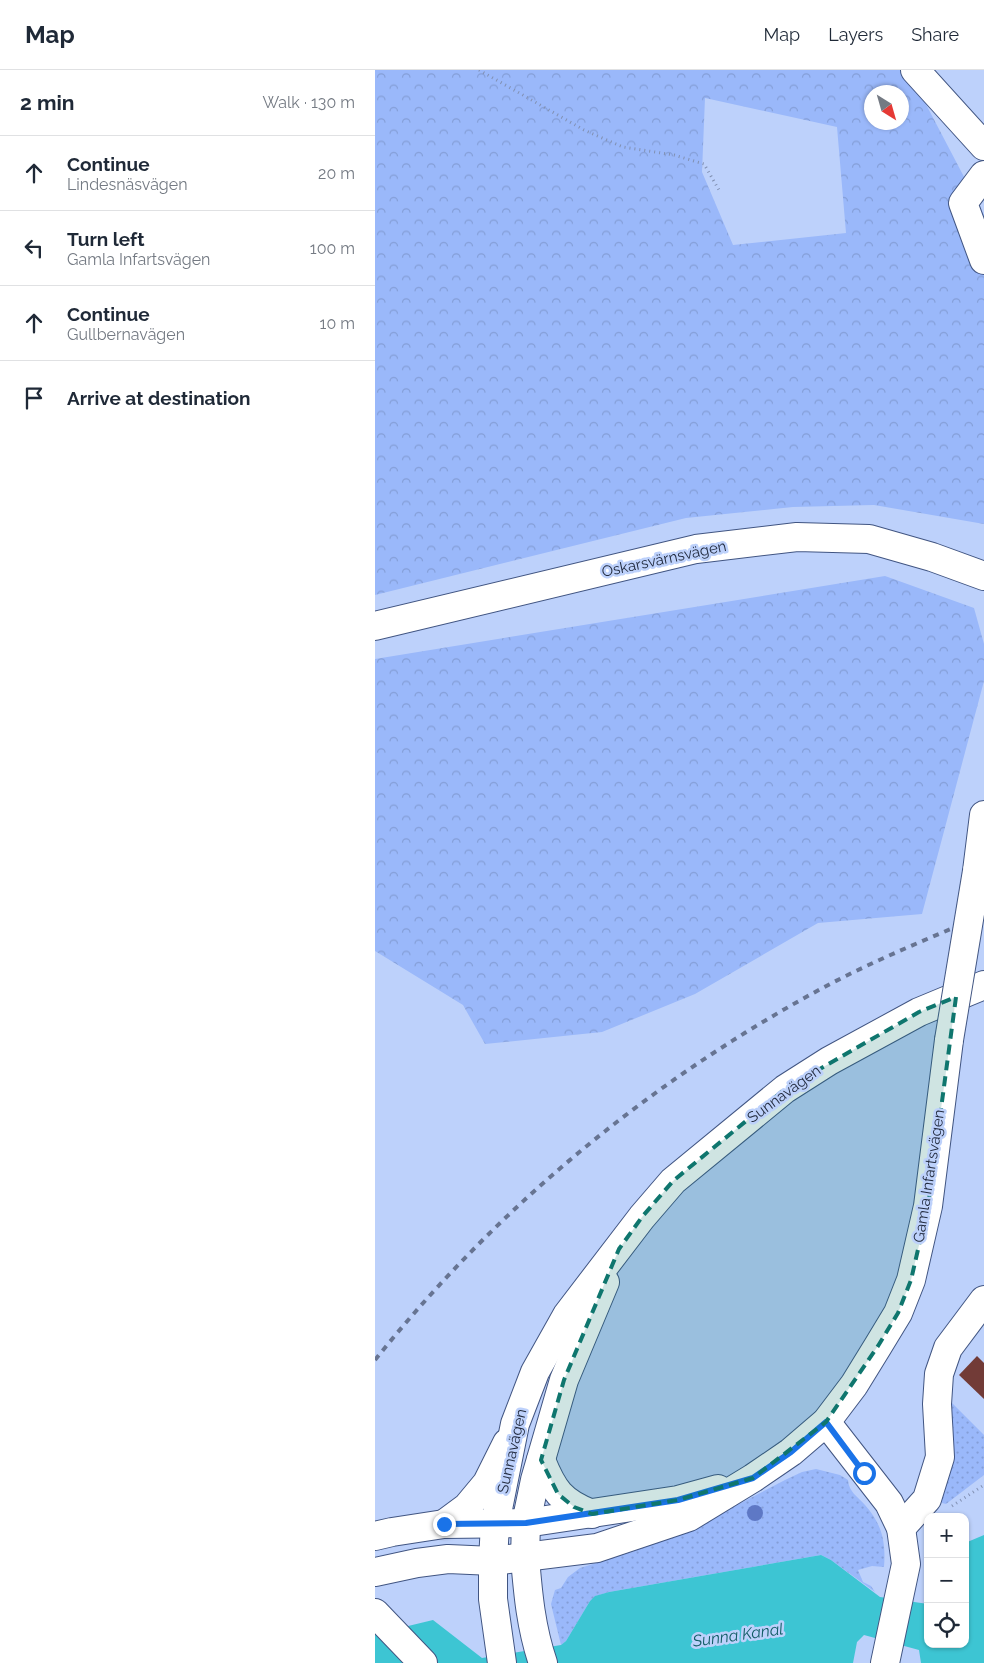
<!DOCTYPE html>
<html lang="en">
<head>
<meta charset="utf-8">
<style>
  :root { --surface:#fff; --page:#f2f2f3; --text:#1f2937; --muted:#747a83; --line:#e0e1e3 }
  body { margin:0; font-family:Raleway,sans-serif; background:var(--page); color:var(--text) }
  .controls { position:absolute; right:15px; bottom:15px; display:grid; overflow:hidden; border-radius:10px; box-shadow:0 1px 4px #0004 }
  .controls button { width:45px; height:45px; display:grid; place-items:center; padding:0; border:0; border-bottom:1px solid var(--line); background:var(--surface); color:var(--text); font:25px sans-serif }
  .compass { position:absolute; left:489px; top:15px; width:45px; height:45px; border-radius:50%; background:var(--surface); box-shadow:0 1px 4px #0004; rotate:143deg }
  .stop { position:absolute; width:15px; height:15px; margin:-11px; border:4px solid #1a73e8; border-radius:50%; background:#fff }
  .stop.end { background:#1a73e8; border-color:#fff; box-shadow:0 1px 5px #0008 }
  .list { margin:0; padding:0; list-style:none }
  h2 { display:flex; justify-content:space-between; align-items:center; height:65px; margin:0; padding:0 20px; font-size:21px }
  h2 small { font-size:16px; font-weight:400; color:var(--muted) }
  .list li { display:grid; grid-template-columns:32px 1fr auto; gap:15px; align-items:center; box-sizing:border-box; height:75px; padding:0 20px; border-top:1px solid var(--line) }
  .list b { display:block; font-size:19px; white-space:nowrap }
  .list p { margin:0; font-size:16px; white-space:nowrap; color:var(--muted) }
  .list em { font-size:16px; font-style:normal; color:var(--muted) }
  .icon { flex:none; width:28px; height:28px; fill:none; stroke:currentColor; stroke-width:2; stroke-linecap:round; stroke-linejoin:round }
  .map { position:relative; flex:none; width:609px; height:1593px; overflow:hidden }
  header { display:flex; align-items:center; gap:30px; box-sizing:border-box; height:70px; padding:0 25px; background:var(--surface); border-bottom:1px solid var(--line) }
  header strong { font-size:24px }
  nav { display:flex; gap:28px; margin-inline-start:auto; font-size:18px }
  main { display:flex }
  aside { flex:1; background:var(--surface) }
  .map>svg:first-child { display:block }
  .grass { fill:url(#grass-dots) }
  .forest { fill:url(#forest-crowns); fill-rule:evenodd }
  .water { fill:#3dc5d3 }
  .building { fill:#723b37 }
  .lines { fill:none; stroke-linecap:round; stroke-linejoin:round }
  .minor-casing { stroke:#415582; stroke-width:30 }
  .major-casing { stroke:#415582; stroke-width:30 }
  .highway-casing { stroke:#415582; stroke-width:30 }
  .path { stroke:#8190b2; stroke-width:3; stroke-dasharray:1 4; stroke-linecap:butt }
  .minor { stroke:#fff; stroke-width:28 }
  .major { stroke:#fff; stroke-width:28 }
  .highway { stroke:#fff; stroke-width:28 }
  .rail { stroke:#677492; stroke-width:4; stroke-dasharray:6 6; stroke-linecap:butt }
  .minor-bridge-casing { stroke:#415582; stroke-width:30; stroke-linecap:butt }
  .minor-bridge { stroke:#fff; stroke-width:28 }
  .tree { fill:#5e78c5 }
  .route { stroke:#1a73e8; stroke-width:6 }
  .marked { fill:#0f766e; fill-opacity:0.2; stroke:#0f766e; stroke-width:4; stroke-dasharray:10 6; stroke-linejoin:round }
  .labels { text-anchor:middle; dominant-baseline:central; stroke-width:5; stroke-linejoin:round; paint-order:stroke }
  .street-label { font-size:15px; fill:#222b3f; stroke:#bdd1fb }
  .water-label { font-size:16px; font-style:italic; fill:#105c64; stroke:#bdd1fb }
</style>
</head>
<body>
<header>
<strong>Map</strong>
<nav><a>Map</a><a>Layers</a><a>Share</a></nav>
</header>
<main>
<aside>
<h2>2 min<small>Walk · 130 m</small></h2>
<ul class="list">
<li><svg class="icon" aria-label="ahead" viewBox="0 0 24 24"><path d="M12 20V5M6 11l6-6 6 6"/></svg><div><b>Continue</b><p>Lindesnäsvägen</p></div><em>20 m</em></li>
<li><svg class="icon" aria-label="left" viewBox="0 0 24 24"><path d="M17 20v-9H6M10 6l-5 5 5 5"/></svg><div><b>Turn left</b><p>Gamla Infartsvägen</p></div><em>100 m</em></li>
<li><svg class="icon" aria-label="ahead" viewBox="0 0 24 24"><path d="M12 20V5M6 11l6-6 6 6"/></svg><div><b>Continue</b><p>Gullbernavägen</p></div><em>10 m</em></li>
<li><svg class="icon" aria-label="arrive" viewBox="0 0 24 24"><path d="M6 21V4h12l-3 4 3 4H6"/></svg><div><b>Arrive at destination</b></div></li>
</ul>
</aside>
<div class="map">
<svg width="609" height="1593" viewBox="0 0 609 1593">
  <defs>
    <pattern id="grass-dots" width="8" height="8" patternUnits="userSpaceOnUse" patternTransform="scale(1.25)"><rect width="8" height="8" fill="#9ab8fa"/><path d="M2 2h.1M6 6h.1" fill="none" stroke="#849ed7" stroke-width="1.8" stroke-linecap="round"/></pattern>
    <pattern id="forest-crowns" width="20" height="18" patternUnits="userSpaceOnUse" patternTransform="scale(1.25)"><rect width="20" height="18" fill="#9ab8fa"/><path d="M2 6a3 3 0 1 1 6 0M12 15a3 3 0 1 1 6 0" fill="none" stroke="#849ed7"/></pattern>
  </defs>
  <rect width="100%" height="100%" fill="#bdd1fb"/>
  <g class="grass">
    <polygon points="570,1326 609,1365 609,1405 571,1434 567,1433 564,1427"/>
    <path d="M441 1399 465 1405 473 1410C474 1422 482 1426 490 1435 507 1454 511 1472 509 1497L497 1496 483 1500 488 1512 496 1516 500 1522 456 1490 446 1485 234 1522 221 1526 215 1531 191 1571 186 1575 176 1534 180 1520 186 1518 193 1507 205 1498 257 1482 314 1460 410 1410 427 1402Z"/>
  </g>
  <g class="forest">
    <path d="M0 0H533L609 145V454L499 435 418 437 311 448 0 525ZM497 22H526V52H497ZM330 28 462 57 471 163 358 175 327 102Z"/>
    <polygon points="510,506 599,538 609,574 609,611 547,844 443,853 320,924 227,962 110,974 88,935 0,881 0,589"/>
  </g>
  <polygon class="water" points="609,1465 609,1593 546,1593 544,1580 489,1565 482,1572 478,1593 0,1593 0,1564 58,1550 107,1588 186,1575 191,1571 215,1531 220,1526 234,1522 446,1485 456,1490 505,1527 553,1534 553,1574 590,1574 590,1473"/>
  <polygon class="building" points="602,1286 609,1293 609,1329 584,1305"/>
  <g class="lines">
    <defs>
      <g id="minor">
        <polyline points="540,0 609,76"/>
        <polyline points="609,105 588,133 609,190"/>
        <polyline points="0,556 321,479 422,467 494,469 557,487 609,506"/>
        <polyline points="602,801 609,745"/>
        <polyline points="451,1352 514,1433 526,1458 531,1494 510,1593"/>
        <path d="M166 1390C178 1420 186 1432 217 1444"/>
        <polyline points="69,1454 92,1437 112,1413 132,1373"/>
        <polyline points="526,1458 552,1429 565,1387 562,1334 564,1304 573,1278 609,1230"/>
        <polyline points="0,1466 17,1462 69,1454 151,1453 303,1430 343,1419"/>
        <polyline points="0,1502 42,1493 73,1489 118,1491 222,1478 314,1447 378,1408 416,1382 451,1352 479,1315 503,1276 523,1243 536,1210 553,1136 574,970"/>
      </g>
      <g id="major">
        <polyline points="150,1488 151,1453 160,1410 189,1310 230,1212"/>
        <polyline points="118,1491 120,1454 140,1354 160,1302 192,1245 267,1147 298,1111 410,1019 454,991 544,942 609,915"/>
      </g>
      <g id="highway">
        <path d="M150 1488C153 1524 156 1558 168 1593"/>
        <polyline points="118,1491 118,1529 127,1593"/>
        <polyline points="0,1543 48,1593"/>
      </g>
    </defs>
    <use href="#minor" class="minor-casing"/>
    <use href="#major" class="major-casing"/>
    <use href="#highway" class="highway-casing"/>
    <g class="path">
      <polyline points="104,0 209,60 248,77 299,85 329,94 344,120"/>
      <polyline points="577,1436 609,1415"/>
    </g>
    <use href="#minor" class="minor"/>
    <use href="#major" class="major"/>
    <use href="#highway" class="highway"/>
    <path class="rail" d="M0 1290C124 1135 280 1007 455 914 505 888 557 867 609 845"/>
    <defs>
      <polyline id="minor-bridge" points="574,970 602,801"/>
    </defs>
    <use href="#minor-bridge" class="minor-bridge-casing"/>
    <use href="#minor-bridge" class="minor-bridge"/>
  </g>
  <circle class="tree" cx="380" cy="1443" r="8"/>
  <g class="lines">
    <polyline class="route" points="69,1454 151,1453 303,1430 378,1408 416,1382 451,1352 489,1403"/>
  </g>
  <path class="marked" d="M581 927 553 1136 536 1210 523 1243 503 1276 451 1352 378 1408 303 1430 217 1444 199 1437 183 1424 166 1390 189 1310 244 1179 267 1147 298 1111 410 1019 544 942Z"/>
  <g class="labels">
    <g class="street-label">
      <text transform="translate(289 489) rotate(-12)">Oskarsvärnsvägen</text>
      <text transform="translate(409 1024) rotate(-36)">Sunnavägen</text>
      <text transform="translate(554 1106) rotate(-81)">Gamla Infartsvägen</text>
      <text transform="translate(137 1381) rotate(-77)">Sunnavägen</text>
    </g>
    <g class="water-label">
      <text transform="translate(363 1565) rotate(-8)">Sunna Kanal</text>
    </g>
  </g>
</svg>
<div class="controls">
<button>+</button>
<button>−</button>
<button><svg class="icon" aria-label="locate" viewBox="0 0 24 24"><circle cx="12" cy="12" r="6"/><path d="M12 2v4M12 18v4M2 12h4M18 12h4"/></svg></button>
</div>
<svg class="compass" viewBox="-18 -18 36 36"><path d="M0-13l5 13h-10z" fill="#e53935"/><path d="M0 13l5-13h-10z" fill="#747a83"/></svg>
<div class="stop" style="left:489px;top:1403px"></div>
<div class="stop end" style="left:69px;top:1454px"></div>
</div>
</main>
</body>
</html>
